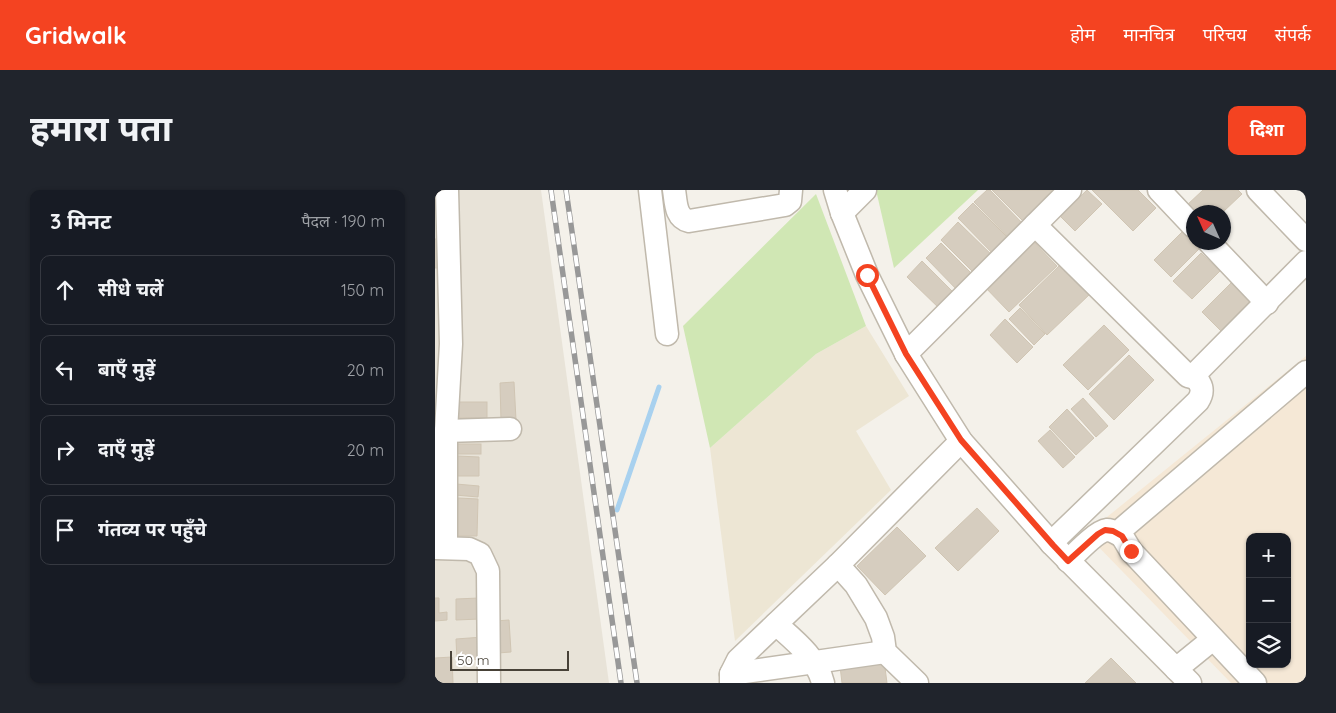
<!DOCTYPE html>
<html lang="hi">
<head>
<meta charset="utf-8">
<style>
  :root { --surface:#171b24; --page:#20242c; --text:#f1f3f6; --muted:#9ea1a6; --line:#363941; --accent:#f44321 }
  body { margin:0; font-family:Quicksand,"Noto Sans Devanagari",sans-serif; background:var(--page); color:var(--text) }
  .controls { position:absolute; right:15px; bottom:15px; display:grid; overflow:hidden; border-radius:10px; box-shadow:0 1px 4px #0004 }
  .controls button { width:45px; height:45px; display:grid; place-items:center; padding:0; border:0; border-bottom:1px solid var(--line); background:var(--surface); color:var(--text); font:25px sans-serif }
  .compass { position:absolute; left:751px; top:15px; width:45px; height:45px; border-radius:50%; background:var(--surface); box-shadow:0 1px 4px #0004; rotate:315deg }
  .scale { position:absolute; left:15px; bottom:12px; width:119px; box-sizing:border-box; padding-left:5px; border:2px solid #484238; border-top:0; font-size:14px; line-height:18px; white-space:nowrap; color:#484238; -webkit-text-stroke:4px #fff; paint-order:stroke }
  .stop { position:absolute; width:15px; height:15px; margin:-11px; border:4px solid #f44321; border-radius:50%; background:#fff }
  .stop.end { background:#f44321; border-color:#fff; box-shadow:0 1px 5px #0008 }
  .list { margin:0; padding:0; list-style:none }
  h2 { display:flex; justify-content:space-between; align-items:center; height:65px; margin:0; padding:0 20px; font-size:21px }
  h2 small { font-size:16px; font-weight:400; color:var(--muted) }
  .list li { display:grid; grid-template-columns:32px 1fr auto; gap:15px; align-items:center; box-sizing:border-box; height:70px; margin:0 10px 10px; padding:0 10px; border:1px solid var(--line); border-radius:10px }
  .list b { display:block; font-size:19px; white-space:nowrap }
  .list em { font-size:16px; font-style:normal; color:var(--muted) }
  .icon { flex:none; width:28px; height:28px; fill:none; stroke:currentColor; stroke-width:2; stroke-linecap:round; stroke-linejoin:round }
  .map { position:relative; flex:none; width:871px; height:493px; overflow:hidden; border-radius:10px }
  header { display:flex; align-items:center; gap:30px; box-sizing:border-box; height:70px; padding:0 25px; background:var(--accent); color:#fff }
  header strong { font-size:24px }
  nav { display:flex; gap:28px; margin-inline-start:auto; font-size:18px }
  .intro { display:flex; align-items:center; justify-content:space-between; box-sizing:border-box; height:120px; padding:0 30px }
  h1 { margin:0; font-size:35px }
  .button { padding:12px 22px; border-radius:10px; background:var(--accent); color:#fff; font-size:18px; font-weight:700 }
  main { display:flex; gap:30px; padding:0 30px }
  aside { flex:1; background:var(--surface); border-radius:10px; box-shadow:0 1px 4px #0004 }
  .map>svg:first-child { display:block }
  .residential { fill:#e8e3d8 }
  .commercial { fill:#f5e8d6; fill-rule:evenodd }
  .education { fill:#ede6d4 }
  .green { fill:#d0e7b4 }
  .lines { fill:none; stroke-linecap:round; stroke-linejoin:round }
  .stream { stroke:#a8d1ef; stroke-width:5 }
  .building { fill:#d6cdbf; stroke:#d0c5b3 }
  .minor-casing { stroke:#c0b9ac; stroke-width:25 }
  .minor { stroke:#fff; stroke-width:22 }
  .rail-casing { stroke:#989898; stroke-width:5.5 }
  .rail { stroke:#fff; stroke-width:4; stroke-dasharray:11; stroke-linecap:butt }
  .route { stroke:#f44321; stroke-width:6 }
</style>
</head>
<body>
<header>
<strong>Gridwalk</strong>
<nav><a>होम</a><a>मानचित्र</a><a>परिचय</a><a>संपर्क</a></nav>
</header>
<div class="intro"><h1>हमारा पता</h1><a class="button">दिशा</a></div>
<main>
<aside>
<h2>3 मिनट<small>पैदल · 190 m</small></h2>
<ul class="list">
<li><svg class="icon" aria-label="ahead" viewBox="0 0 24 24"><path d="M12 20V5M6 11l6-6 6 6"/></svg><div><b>सीधे चलें</b></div><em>150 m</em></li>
<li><svg class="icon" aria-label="left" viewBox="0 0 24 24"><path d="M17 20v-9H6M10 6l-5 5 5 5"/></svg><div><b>बाएँ मुड़ें</b></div><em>20 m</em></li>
<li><svg class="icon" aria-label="right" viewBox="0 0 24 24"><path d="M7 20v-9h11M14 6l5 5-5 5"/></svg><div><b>दाएँ मुड़ें</b></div><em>20 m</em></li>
<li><svg class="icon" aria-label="arrive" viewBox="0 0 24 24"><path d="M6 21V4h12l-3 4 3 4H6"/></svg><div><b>गंतव्य पर पहुँचे</b></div></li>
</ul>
</aside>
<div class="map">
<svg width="871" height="493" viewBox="0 0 871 493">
  <rect width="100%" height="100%" fill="#f4f1ea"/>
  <polygon class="residential" points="0,0 106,0 174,493 0,493"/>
  <path class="commercial" d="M871 166V493H796L651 344ZM815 347H852V474H815Z"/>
  <polygon class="education" points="431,136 474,206 421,241 456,300 300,451 275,258 381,164"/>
  <g class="green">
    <polygon points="441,0 543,0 459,78"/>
    <polygon points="381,4 431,136 381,164 275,258 248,136"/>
  </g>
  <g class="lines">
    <polyline class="stream" points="182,320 224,197"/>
  </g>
  <g class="building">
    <polygon points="552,0 555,0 593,39 579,53 539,12"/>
    <polygon points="557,0 628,0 595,38"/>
    <polygon points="652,0 667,14 640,41 625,26"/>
    <polygon points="657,0 703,0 721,18 698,41"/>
    <polygon points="768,0 803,0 807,4 788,22 758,22 751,16"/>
    <polygon points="538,13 578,53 562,68 523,28"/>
    <polygon points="523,32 561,69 543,87 506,50"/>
    <polygon points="747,42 764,59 736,87 719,70"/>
    <polygon points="8,48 10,78 0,78 0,49"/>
    <polygon points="596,49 622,76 574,122 548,95"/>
    <polygon points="506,53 542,89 526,104 491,68"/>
    <polygon points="766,63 785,81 757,109 738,91"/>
    <polygon points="487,71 523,107 508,122 472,87"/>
    <polygon points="626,74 655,104 612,145 584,115"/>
    <polygon points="800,89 821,109 788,143 767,122"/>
    <polygon points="585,118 610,144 599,155 574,129"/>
    <polygon points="570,129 598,157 582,173 555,145"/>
    <polygon points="669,135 694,160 653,200 628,175"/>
    <polygon points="694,165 719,190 679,230 654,204"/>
    <polygon points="79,192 81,230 66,231 65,193"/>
    <polygon points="648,208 673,236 661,247 636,219"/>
    <rect x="20" y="212" width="32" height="16"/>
    <polygon points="632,219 659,248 641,265 614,237"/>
    <polygon points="615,240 640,267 628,278 603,251"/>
    <rect x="19" y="254" width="27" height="10"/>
    <polygon points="22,266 44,267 44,286 21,286"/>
    <polygon points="21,294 44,296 43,307 20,305"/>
    <polygon points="23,308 43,309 42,346 21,346"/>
    <polygon points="542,318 564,341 523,381 500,358"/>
    <polygon points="462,337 491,366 450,405 422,376"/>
    <polygon points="0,408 4,408 4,423 12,422 12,430 0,431"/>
    <polygon points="44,408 45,429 21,430 21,409"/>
    <polygon points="74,430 76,462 63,463 60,431"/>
    <polygon points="48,447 49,469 22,471 21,449"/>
    <polygon points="17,467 18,493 0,493 0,468"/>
    <polygon points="676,468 701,493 650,493"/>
    <polygon points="449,470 452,493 407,493 405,476"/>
  </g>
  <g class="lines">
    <defs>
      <g id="minor">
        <polyline points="215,0 232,144"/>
        <path d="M239 0C241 11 240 28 254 31L350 15 355 11 356 0"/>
        <polyline points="400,0 407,23 432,85 471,164 526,251 618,355 755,493"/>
        <polyline points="724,0 758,36"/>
        <polyline points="823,0 871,50"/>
        <polyline points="407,23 430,0"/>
        <polyline points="600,35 753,186 757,187 871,72"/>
        <polyline points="774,52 832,113"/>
        <polyline points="471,164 635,0"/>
        <polyline points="11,241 75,239"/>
        <path d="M616 353 763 211C770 200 766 194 759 185"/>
        <polyline points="11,357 11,241 16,154 12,0"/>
        <polyline points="0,358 34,359 45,364 53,381 54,493"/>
        <path d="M633 371C641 363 662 341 672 340 678 340 682 344 687 346"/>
        <polyline points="403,375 421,395 441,428 448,447 450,462 482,493"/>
        <path d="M341 434C360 451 382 468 388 493"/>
        <polyline points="741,479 778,449"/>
        <polyline points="296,484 450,462"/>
        <polyline points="296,493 296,484 303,470 403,375 526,251"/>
        <polyline points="820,493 696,361 687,346 688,338 871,182"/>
      </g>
    </defs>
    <use href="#minor" class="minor-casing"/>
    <use href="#minor" class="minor"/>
    <defs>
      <g id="rail">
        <polyline points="116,0 186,493"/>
        <polyline points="131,0 202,493"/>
      </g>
    </defs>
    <use href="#rail" class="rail-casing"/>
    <use href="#rail" class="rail"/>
  </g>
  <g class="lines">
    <polyline class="route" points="432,85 471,164 526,250 618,355 633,371 663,344 670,340 678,341 687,346 696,361"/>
  </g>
</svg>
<div class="controls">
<button>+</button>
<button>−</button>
<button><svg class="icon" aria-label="layers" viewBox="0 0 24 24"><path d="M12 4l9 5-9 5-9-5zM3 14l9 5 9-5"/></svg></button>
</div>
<svg class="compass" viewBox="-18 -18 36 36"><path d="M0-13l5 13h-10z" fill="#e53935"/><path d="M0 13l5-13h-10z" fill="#9ea1a6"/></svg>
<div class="scale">50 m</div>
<div class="stop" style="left:432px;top:85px"></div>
<div class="stop end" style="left:696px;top:361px"></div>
</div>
</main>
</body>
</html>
